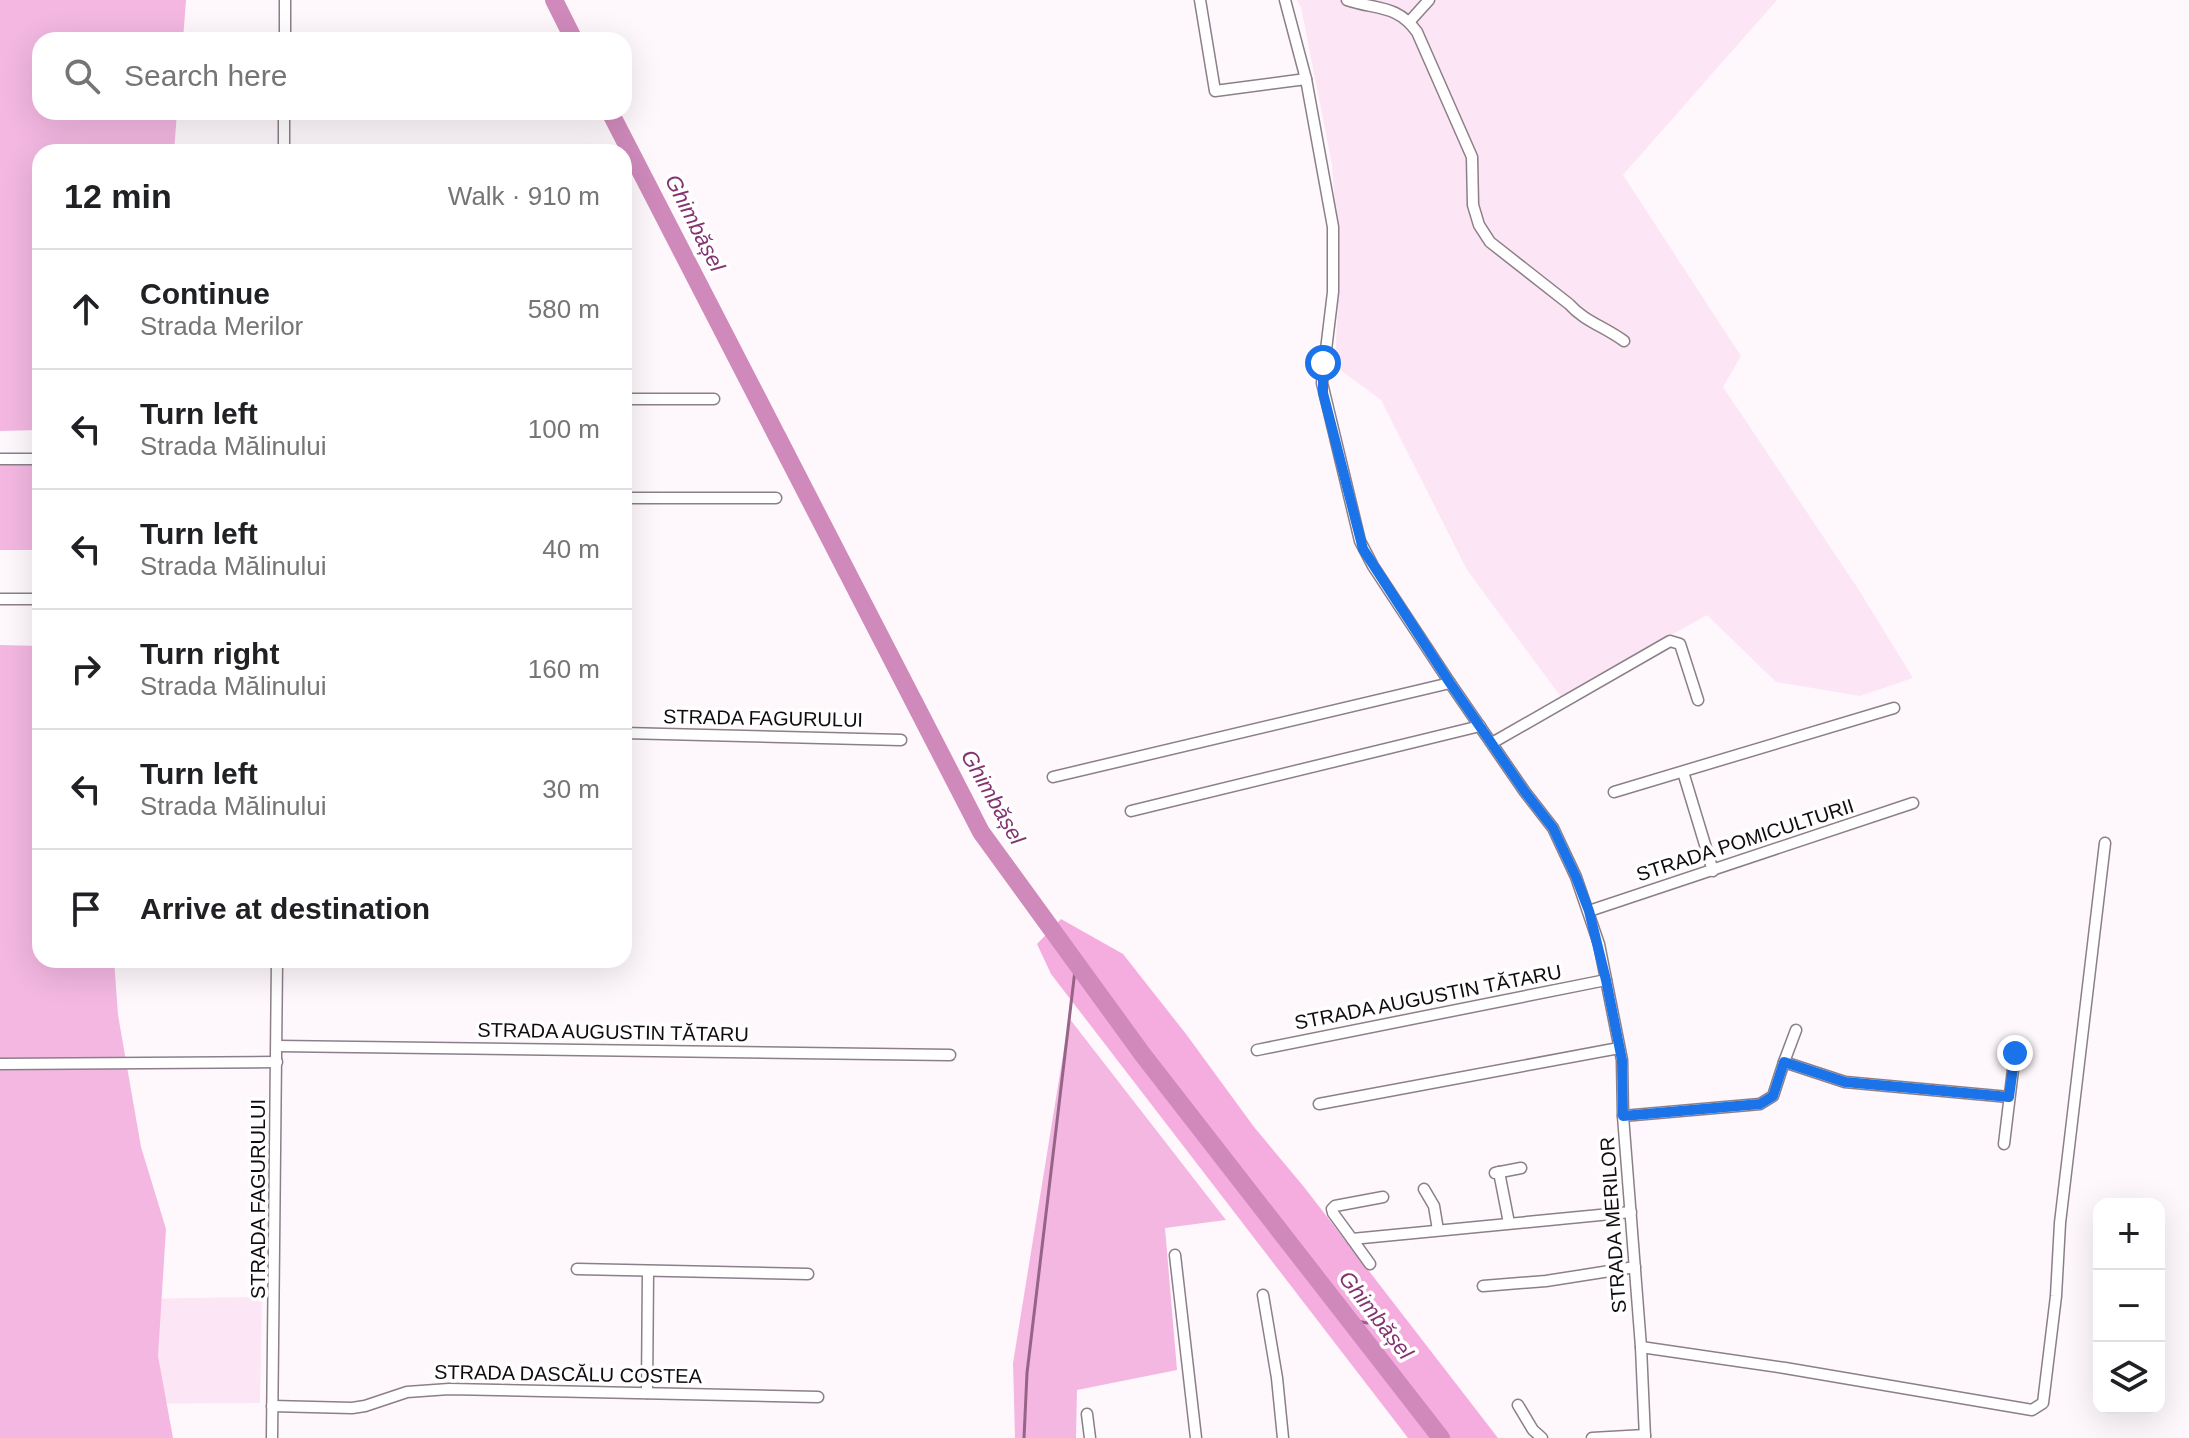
<!DOCTYPE html>
<html lang="en">
<head>
<meta charset="utf-8">
<style>
  :root { --surface:#fff; --page:#f2f2f2; --text:#202124; --muted:#757577; --line:#e0e0e0 }
  body { margin:0; font-family:Helvetica,sans-serif; background:var(--page); color:var(--text) }
  .controls { position:absolute; right:24px; bottom:24px; display:grid; overflow:hidden; border-radius:16px; box-shadow:0 8px 32px #0002 }
  .controls button { width:72px; height:72px; display:grid; place-items:center; padding:0; border:0; border-bottom:2px solid var(--line); background:var(--surface); color:var(--text); font:40px sans-serif }
  .stop { position:absolute; width:24px; height:24px; margin:-18px; border:6px solid #1a73e8; border-radius:50%; background:#fff }
  .stop.end { background:#1a73e8; border-color:#fff; box-shadow:0 2px 8px #0008 }
  .list { margin:0; padding:0; list-style:none }
  h2 { display:flex; justify-content:space-between; align-items:center; height:104px; margin:0; padding:0 32px; font-size:34px }
  h2 small { font-size:26px; font-weight:400; color:var(--muted) }
  .list li { display:grid; grid-template-columns:52px 1fr auto; gap:24px; align-items:center; box-sizing:border-box; height:120px; padding:0 32px; border-top:2px solid var(--line) }
  .list b { display:block; font-size:30px; white-space:nowrap }
  .list p { margin:0; font-size:26px; white-space:nowrap; color:var(--muted) }
  .list em { font-size:26px; font-style:normal; color:var(--muted) }
  .icon { flex:none; width:44px; height:44px; fill:none; stroke:currentColor; stroke-width:2; stroke-linecap:round; stroke-linejoin:round }
  .map { position:relative; flex:none; width:2189px; height:1438px; overflow:hidden }
  .search { position:absolute; background:var(--surface); box-shadow:0 8px 32px #0002; left:32px; top:32px; width:600px; height:88px; display:flex; align-items:center; gap:20px; box-sizing:border-box; padding:0 28px; border-radius:24px; color:var(--muted); font-size:30px }
  .panel { position:absolute; background:var(--surface); box-shadow:0 8px 32px #0002; left:32px; top:144px; width:600px; height:824px; border-radius:24px }
  .map>svg:first-child { display:block }
  .built { fill:#fce6f5 }
  .green { fill:#f3b7e1 }
  .forest { fill:#f5ade0 }
  .lines { fill:none; stroke-linecap:round; stroke-linejoin:round }
  .stream { stroke:#966487; stroke-width:3 }
  .river { stroke:#cf8abb; stroke-width:18 }
  .minor-casing { stroke:#8c7f88; stroke-width:13 }
  .minor { stroke:#fff; stroke-width:10 }
  .route { stroke:#1a73e8; stroke-width:10 }
  .labels { text-anchor:middle; dominant-baseline:central; stroke-width:7; stroke-linejoin:round; paint-order:stroke }
  .street-label { font-size:20px; fill:#100c0f; stroke:#fff }
  .water-label { font-size:22px; font-style:italic; fill:#843371; stroke:#fff }
</style>
</head>
<body>
<div class="map">
<svg width="2189" height="1438" viewBox="0 0 2189 1438">
  <rect width="100%" height="100%" fill="#fef8fc"/>
  <g class="built">
    <polygon points="1297,0 1777,0 1623,175 1741,356 1723,387 1857,587 1913,678 1860,696 1776,682 1707,615 1561,697 1467,570 1381,400 1335,366 1339,276 1332,165 1301,7"/>
    <polygon points="262,1297 260,1403 120,1404 125,1299"/>
  </g>
  <g class="green">
    <polygon points="0,0 186,0 183,40 40,40 40,112 177,112 174,152 40,152 40,430 0,431"/>
    <rect x="0" y="465" width="40" height="85"/>
    <polygon points="0,645 40,646 40,960 114,960 118,1015 141,1147 166,1229 158,1356 173,1438 0,1438"/>
    <polygon points="1069,1018 1226,1220 1165,1228 1177,1370 1077,1390 1076,1438 1015,1438 1013,1363"/>
  </g>
  <polygon class="forest" points="1061,919 1123,954 1186,1034 1254,1127 1304,1187 1498,1438 1408,1438 1051,974 1037,944"/>
  <g class="lines">
    <g class="stream">
      <polyline points="1347,1319 1367,1323"/>
      <polyline points="1024,1438 1027,1373 1076,962"/>
    </g>
    <g class="river">
      <polyline points="554,0 574,40"/>
      <polyline points="610,112 981,832 1143,1055 1441,1438"/>
    </g>
    <defs>
      <g id="minor">
        <polyline points="1200,0 1215,91 1306,79 1333,227 1333,292 1322,383 1360,541 1373,566 1450,683 1525,792 1553,828 1576,877 1599,944 1622,1060 1623,1116 1641,1347 1645,1438"/>
        <polyline points="1285,0 1306,79"/>
        <path d="M1347 0C1376 10 1397 4 1417 32L1472 157 1473 205 1479 225 1490 242 1569 304C1584 321 1605 327 1624 341"/>
        <polyline points="1410,21 1429,0"/>
        <polyline points="285,40 285,0"/>
        <polyline points="284,152 284,112"/>
        <polyline points="624,399 714,399"/>
        <polyline points="0,459 40,459"/>
        <polyline points="624,498 776,498"/>
        <polyline points="0,599 40,599"/>
        <polyline points="624,733 901,740"/>
        <polyline points="1492,743 1670,641 1680,644 1698,700"/>
        <polyline points="1683,772 1713,871"/>
        <polyline points="1053,777 1450,683"/>
        <polyline points="1614,792 1894,708"/>
        <polyline points="1131,811 1480,726"/>
        <polyline points="1589,911 1913,803"/>
        <polyline points="277,1046 950,1055"/>
        <polyline points="1257,1050 1606,980"/>
        <polyline points="1784,1062 1796,1030"/>
        <polyline points="0,1064 277,1062"/>
        <polyline points="1319,1104 1619,1048"/>
        <polyline points="1623,1116 1760,1104 1773,1096 1784,1062 1845,1082 2009,1097"/>
        <polyline points="2004,1144 2015,1053"/>
        <polyline points="1499,1172 1509,1223"/>
        <polyline points="1495,1173 1521,1168"/>
        <polyline points="1424,1189 1434,1206 1438,1230"/>
        <polyline points="1383,1197 1335,1206 1332,1209 1333,1213 1352,1239 1631,1212"/>
        <polyline points="1352,1239 1370,1264"/>
        <polyline points="1175,1255 1196,1438"/>
        <polyline points="577,1269 808,1274"/>
        <polyline points="1483,1286 1546,1281 1635,1267"/>
        <polyline points="1263,1295 1277,1378 1283,1438"/>
        <polyline points="1641,1347 1785,1368 2032,1410 2043,1403 2056,1296 2060,1223 2105,843"/>
        <polyline points="647,1393 648,1271"/>
        <polyline points="1518,1405 1533,1430 1542,1438"/>
        <polyline points="272,1406 352,1408 365,1406 407,1392 449,1389 818,1397"/>
        <polyline points="1087,1414 1090,1438"/>
        <polyline points="272,1438 277,960"/>
        <polyline points="1592,1438 1645,1435"/>
      </g>
    </defs>
    <use href="#minor" class="minor-casing"/>
    <use href="#minor" class="minor"/>
  </g>
  <g class="lines">
    <polyline class="route" points="1323,363 1323,393 1363,549 1450,683 1525,792 1553,828 1576,877 1589,911 1606,980 1622,1060 1623,1116 1760,1104 1773,1096 1784,1062 1845,1082 2009,1097 2015,1053"/>
  </g>
  <g class="labels">
    <g class="street-label">
      <text transform="translate(763 718) rotate(1)">STRADA FAGURULUI</text>
      <text transform="translate(1745 840) rotate(-18)">STRADA POMICULTURII</text>
      <text transform="translate(1428 997) rotate(-11)">STRADA AUGUSTIN TĂTARU</text>
      <text transform="translate(613 1032) rotate(1)">STRADA AUGUSTIN TĂTARU</text>
      <text transform="translate(258 1199) rotate(-90)">STRADA FAGURULUI</text>
      <text transform="translate(1613 1225) rotate(-94)">STRADA MERILOR</text>
      <text transform="translate(568 1374) rotate(1)">STRADA DASCĂLU COSTEA</text>
    </g>
    <g class="water-label">
      <text transform="translate(695 223) rotate(63)">Ghimbășel</text>
      <text transform="translate(993 797) rotate(60)">Ghimbășel</text>
      <text transform="translate(1376 1315) rotate(52)">Ghimbășel</text>
    </g>
  </g>
</svg>
<div class="controls">
<button>+</button>
<button>−</button>
<button><svg class="icon" aria-label="layers" viewBox="0 0 24 24"><path d="M12 4l9 5-9 5-9-5zM3 14l9 5 9-5"/></svg></button>
</div>
<div class="stop" style="left:1323px;top:363px"></div>
<div class="stop end" style="left:2015px;top:1053px"></div>
<div class="search"><svg class="icon" aria-label="search" viewBox="0 0 24 24"><circle cx="10" cy="10" r="6"/><path d="M15 15l6 6"/></svg>Search here</div>
<section class="panel">
<h2>12 min<small>Walk · 910 m</small></h2>
<ul class="list">
<li><svg class="icon" aria-label="ahead" viewBox="0 0 24 24"><path d="M12 20V5M6 11l6-6 6 6"/></svg><div><b>Continue</b><p>Strada Merilor</p></div><em>580 m</em></li>
<li><svg class="icon" aria-label="left" viewBox="0 0 24 24"><path d="M17 20v-9H6M10 6l-5 5 5 5"/></svg><div><b>Turn left</b><p>Strada Mălinului</p></div><em>100 m</em></li>
<li><svg class="icon" aria-label="left" viewBox="0 0 24 24"><path d="M17 20v-9H6M10 6l-5 5 5 5"/></svg><div><b>Turn left</b><p>Strada Mălinului</p></div><em>40 m</em></li>
<li><svg class="icon" aria-label="right" viewBox="0 0 24 24"><path d="M7 20v-9h11M14 6l5 5-5 5"/></svg><div><b>Turn right</b><p>Strada Mălinului</p></div><em>160 m</em></li>
<li><svg class="icon" aria-label="left" viewBox="0 0 24 24"><path d="M17 20v-9H6M10 6l-5 5 5 5"/></svg><div><b>Turn left</b><p>Strada Mălinului</p></div><em>30 m</em></li>
<li><svg class="icon" aria-label="arrive" viewBox="0 0 24 24"><path d="M6 21V4h12l-3 4 3 4H6"/></svg><div><b>Arrive at destination</b></div></li>
</ul>
</section>
</div>
</body>
</html>
